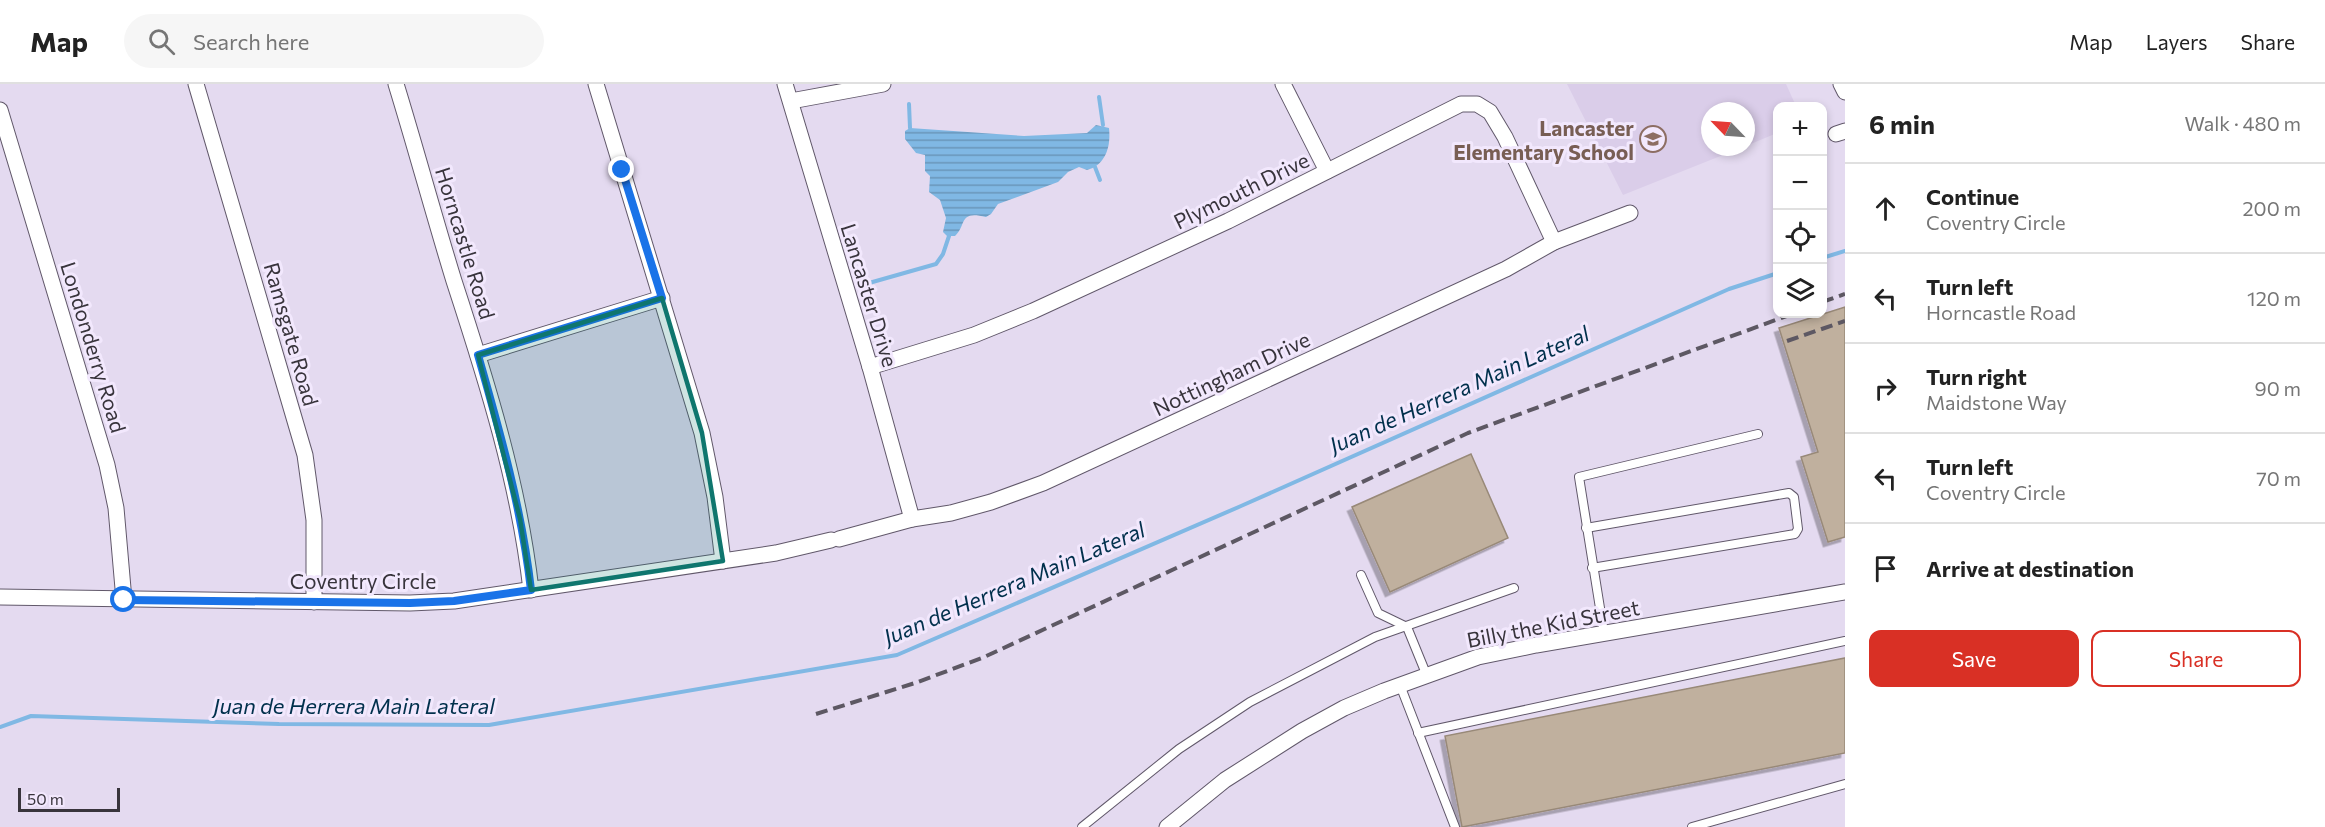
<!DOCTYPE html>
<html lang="en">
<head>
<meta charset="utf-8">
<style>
  :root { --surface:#fff; --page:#f6f6f6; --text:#222; --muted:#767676; --line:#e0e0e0; --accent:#d93025 }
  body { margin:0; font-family:Commissioner,sans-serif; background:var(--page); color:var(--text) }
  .controls { position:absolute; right:18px; top:18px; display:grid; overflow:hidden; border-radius:12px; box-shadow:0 3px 9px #0003 }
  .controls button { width:54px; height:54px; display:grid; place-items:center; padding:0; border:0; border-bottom:2px solid var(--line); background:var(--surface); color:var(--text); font:30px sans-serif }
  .compass { position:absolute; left:1701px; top:18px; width:54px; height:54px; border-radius:50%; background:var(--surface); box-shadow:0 3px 9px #0003; rotate:295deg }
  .scale { position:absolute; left:18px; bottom:15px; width:102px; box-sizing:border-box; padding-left:6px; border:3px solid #38343c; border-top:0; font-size:16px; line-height:21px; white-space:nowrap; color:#38343c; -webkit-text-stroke:4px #f2e8fd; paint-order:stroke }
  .stop { position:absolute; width:18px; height:18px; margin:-14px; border:4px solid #1a73e8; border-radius:50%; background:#fff }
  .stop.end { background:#1a73e8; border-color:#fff; box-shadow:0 2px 6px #0008 }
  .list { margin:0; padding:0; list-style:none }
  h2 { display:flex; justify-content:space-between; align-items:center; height:78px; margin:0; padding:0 24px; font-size:26px }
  h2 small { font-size:20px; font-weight:400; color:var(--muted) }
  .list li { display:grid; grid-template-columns:39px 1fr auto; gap:18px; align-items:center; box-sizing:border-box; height:90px; padding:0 24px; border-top:2px solid var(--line) }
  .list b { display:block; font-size:22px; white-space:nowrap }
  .list p { margin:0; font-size:20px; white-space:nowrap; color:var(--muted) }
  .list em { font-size:20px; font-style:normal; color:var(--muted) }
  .actions { display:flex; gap:12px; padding:18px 24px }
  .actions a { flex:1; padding:14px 0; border:2px solid var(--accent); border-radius:12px; text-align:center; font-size:21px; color:var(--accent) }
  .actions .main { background:var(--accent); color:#fff }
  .icon { flex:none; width:33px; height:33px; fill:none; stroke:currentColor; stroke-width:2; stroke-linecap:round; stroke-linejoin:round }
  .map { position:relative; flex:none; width:1845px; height:743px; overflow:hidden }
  header { display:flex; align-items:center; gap:36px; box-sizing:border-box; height:84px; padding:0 30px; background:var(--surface); border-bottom:2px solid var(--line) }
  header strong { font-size:28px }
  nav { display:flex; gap:33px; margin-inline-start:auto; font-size:21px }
  .search { width:420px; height:54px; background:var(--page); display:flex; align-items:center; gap:15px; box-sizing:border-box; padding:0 21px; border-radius:33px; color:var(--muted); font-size:22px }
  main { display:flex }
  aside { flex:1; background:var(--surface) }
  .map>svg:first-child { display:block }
  .built { fill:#dacde9 }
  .water { fill:url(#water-rules) }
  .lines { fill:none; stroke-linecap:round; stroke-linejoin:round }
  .stream { stroke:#80b8e4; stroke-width:4 }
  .building { fill:#c0b09e; stroke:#988978; stroke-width:1.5; filter:url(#shadow) }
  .service-casing { stroke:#61586a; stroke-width:10 }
  .minor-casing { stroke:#61586a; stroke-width:17 }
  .service { stroke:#fff; stroke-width:8 }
  .minor { stroke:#fff; stroke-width:15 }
  .rail { stroke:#5d5863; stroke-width:4; stroke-dasharray:12 6; stroke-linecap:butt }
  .route { stroke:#1a73e8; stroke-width:8 }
  .marked { fill:#0f766e; fill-opacity:0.2; stroke:#0f766e; stroke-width:4.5; stroke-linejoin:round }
  .labels { text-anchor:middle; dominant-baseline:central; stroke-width:6; stroke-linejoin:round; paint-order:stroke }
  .education-label { font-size:21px; font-weight:bold; fill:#785e54; stroke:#f2e8fd; text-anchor:end }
  .street-label { font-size:21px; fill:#38343c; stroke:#f2e8fd }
  .water-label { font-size:22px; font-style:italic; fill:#01304c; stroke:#f2e8fd }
</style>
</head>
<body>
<header>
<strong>Map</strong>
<div class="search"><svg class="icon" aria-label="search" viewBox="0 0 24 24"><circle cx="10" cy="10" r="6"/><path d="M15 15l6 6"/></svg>Search here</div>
<nav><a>Map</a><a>Layers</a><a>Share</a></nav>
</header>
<main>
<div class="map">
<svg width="1845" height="743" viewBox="0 0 1845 743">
  <defs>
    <pattern id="water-rules" width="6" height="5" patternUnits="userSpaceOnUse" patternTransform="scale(1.5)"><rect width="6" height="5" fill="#80b8e4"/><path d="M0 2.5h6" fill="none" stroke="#6a96ba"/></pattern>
    <filter id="shadow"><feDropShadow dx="-4.5" dy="4.5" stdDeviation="0" flood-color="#0004"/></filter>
  </defs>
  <rect width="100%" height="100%" fill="#e4daf0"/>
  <polygon class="built" points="1567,0 1786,0 1796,22 1778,22 1777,49 1746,62 1746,27 1710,27 1710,63 1743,63 1623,111"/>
  <path class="water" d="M1096 41 1109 44C1111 62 1106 81 1087 86L1079 83 1068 88 1058 98 998 120 991 130 986 133C958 126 967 141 955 152H947L943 148 946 134 940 116 929 108 930 92 925 87V71L916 69 905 55V47L910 44 1024 52 1087 49Z"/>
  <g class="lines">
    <g class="stream">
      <polyline points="1099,13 1103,41"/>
      <polyline points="909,20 910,44"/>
      <polyline points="1095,83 1100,96"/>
      <polyline points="1822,174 1845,167"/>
      <polyline points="862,201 936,180 943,170 949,152"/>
      <polyline points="0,643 31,632 279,640 489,641 897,571 1241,422 1729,205 1778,189"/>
    </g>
  </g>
  <g class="building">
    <polygon points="1845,223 1845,453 1828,458 1801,373 1818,368 1779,244"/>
    <polygon points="1471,370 1508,454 1390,508 1352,423"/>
    <polygon points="1845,574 1845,669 1462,743 1445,652"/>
  </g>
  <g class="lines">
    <defs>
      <g id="service">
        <polyline points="1586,444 1789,409 1794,413 1798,445 1795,450 1592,484"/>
        <polyline points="1361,491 1378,529 1407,543 1427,592"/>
        <polyline points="1604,549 1579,393 1758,350"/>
        <polyline points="1400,601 1455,743"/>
        <polyline points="1418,649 1845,557"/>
        <polyline points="1082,743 1179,665 1250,618 1375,553 1514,504"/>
        <polyline points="1692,743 1845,700"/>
      </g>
      <g id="minor">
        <polyline points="196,0 305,371 314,436 314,518"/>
        <path d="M396 0C416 65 434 132 454 197 487 298 519 400 531 506"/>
        <polyline points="596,0 702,349 715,413 723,477"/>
        <polyline points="785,0 870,283 912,435"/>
        <polyline points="1283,0 1327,87"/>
        <polyline points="1841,0 1845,8"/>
        <polyline points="791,17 883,0"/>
        <polyline points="0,26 107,381 116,424 124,516"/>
        <polyline points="1836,50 1845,47"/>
        <polyline points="478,271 662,214"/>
        <polyline points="870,283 974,251 1033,227 1228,137 1461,20 1477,20 1490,28 1505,53 1554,158"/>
        <polyline points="839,455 912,435 951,429 991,418 1043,399 1506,185 1554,158 1630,129"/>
        <polyline points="0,513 410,519 454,517 776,469 831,456"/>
        <polyline points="1167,743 1225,696 1302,647 1344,624 1384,607 1478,573 1536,561 1845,508"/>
      </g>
    </defs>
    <use href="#service" class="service-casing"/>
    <use href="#minor" class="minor-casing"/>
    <use href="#service" class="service"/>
    <use href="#minor" class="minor"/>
    <g class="rail">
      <polyline points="1822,218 1845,210"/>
      <polyline points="1787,257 1845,237"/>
      <polyline points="816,630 915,599 982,574 1468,349 1792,230"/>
    </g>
  </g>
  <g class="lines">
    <path class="route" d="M124 516 410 519 454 517 531 506C522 426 500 348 478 271L662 214 622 86"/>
  </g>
  <path class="marked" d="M662 214 702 349 723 477 531 506 520 435 478 271Z"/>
  <defs>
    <symbol id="school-ring" viewBox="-11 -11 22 22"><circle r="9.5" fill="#f2e8fd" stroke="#8d6e63" stroke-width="1.5"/><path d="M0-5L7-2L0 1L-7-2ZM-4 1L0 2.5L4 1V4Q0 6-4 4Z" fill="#8d6e63"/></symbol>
  </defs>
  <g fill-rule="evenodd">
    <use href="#school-ring" x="1638" y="40" width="30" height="30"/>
  </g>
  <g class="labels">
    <g class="education-label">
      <text x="1634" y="43">Lancaster<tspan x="1634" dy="24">Elementary School</tspan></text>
    </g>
    <g class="street-label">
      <text transform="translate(1241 106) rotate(-26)">Plymouth Drive</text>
      <text transform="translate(466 159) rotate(73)">Horncastle Road</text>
      <text transform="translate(870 211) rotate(73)">Lancaster Drive</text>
      <text transform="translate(292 250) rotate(74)">Ramsgate Road</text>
      <text transform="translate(94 263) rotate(73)">Londonderry Road</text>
      <text transform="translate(1231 289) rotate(-25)">Nottingham Drive</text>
      <text x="363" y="496">Coventry Circle</text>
      <text transform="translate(1553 539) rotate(-11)">Billy the Kid Street</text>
    </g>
    <g class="water-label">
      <text transform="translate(1459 305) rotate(-24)">Juan de Herrera Main Lateral</text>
      <text transform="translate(1014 499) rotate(-23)">Juan de Herrera Main Lateral</text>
      <text x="354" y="621">Juan de Herrera Main Lateral</text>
    </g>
  </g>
</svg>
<div class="controls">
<button>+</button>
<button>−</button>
<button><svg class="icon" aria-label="locate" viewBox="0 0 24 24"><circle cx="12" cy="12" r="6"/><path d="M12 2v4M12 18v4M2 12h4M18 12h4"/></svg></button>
<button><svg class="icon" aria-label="layers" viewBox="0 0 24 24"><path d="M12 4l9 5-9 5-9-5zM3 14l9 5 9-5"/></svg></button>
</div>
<svg class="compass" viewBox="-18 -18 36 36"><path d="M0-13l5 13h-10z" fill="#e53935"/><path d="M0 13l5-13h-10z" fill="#767676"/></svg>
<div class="scale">50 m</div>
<div class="stop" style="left:124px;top:516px"></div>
<div class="stop end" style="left:622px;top:86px"></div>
</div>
<aside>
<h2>6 min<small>Walk · 480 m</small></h2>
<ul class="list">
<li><svg class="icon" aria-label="ahead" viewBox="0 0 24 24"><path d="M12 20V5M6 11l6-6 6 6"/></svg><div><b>Continue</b><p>Coventry Circle</p></div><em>200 m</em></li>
<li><svg class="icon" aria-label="left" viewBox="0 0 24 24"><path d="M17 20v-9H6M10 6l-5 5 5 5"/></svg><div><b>Turn left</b><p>Horncastle Road</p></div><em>120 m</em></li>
<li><svg class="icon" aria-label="right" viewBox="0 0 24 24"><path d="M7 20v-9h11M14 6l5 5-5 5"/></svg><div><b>Turn right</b><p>Maidstone Way</p></div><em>90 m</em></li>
<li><svg class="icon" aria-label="left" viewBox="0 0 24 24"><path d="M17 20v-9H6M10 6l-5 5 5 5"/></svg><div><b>Turn left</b><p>Coventry Circle</p></div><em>70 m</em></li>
<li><svg class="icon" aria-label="arrive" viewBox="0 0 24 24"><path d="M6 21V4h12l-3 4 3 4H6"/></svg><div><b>Arrive at destination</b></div></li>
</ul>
<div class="actions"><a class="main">Save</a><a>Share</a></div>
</aside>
</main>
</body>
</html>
